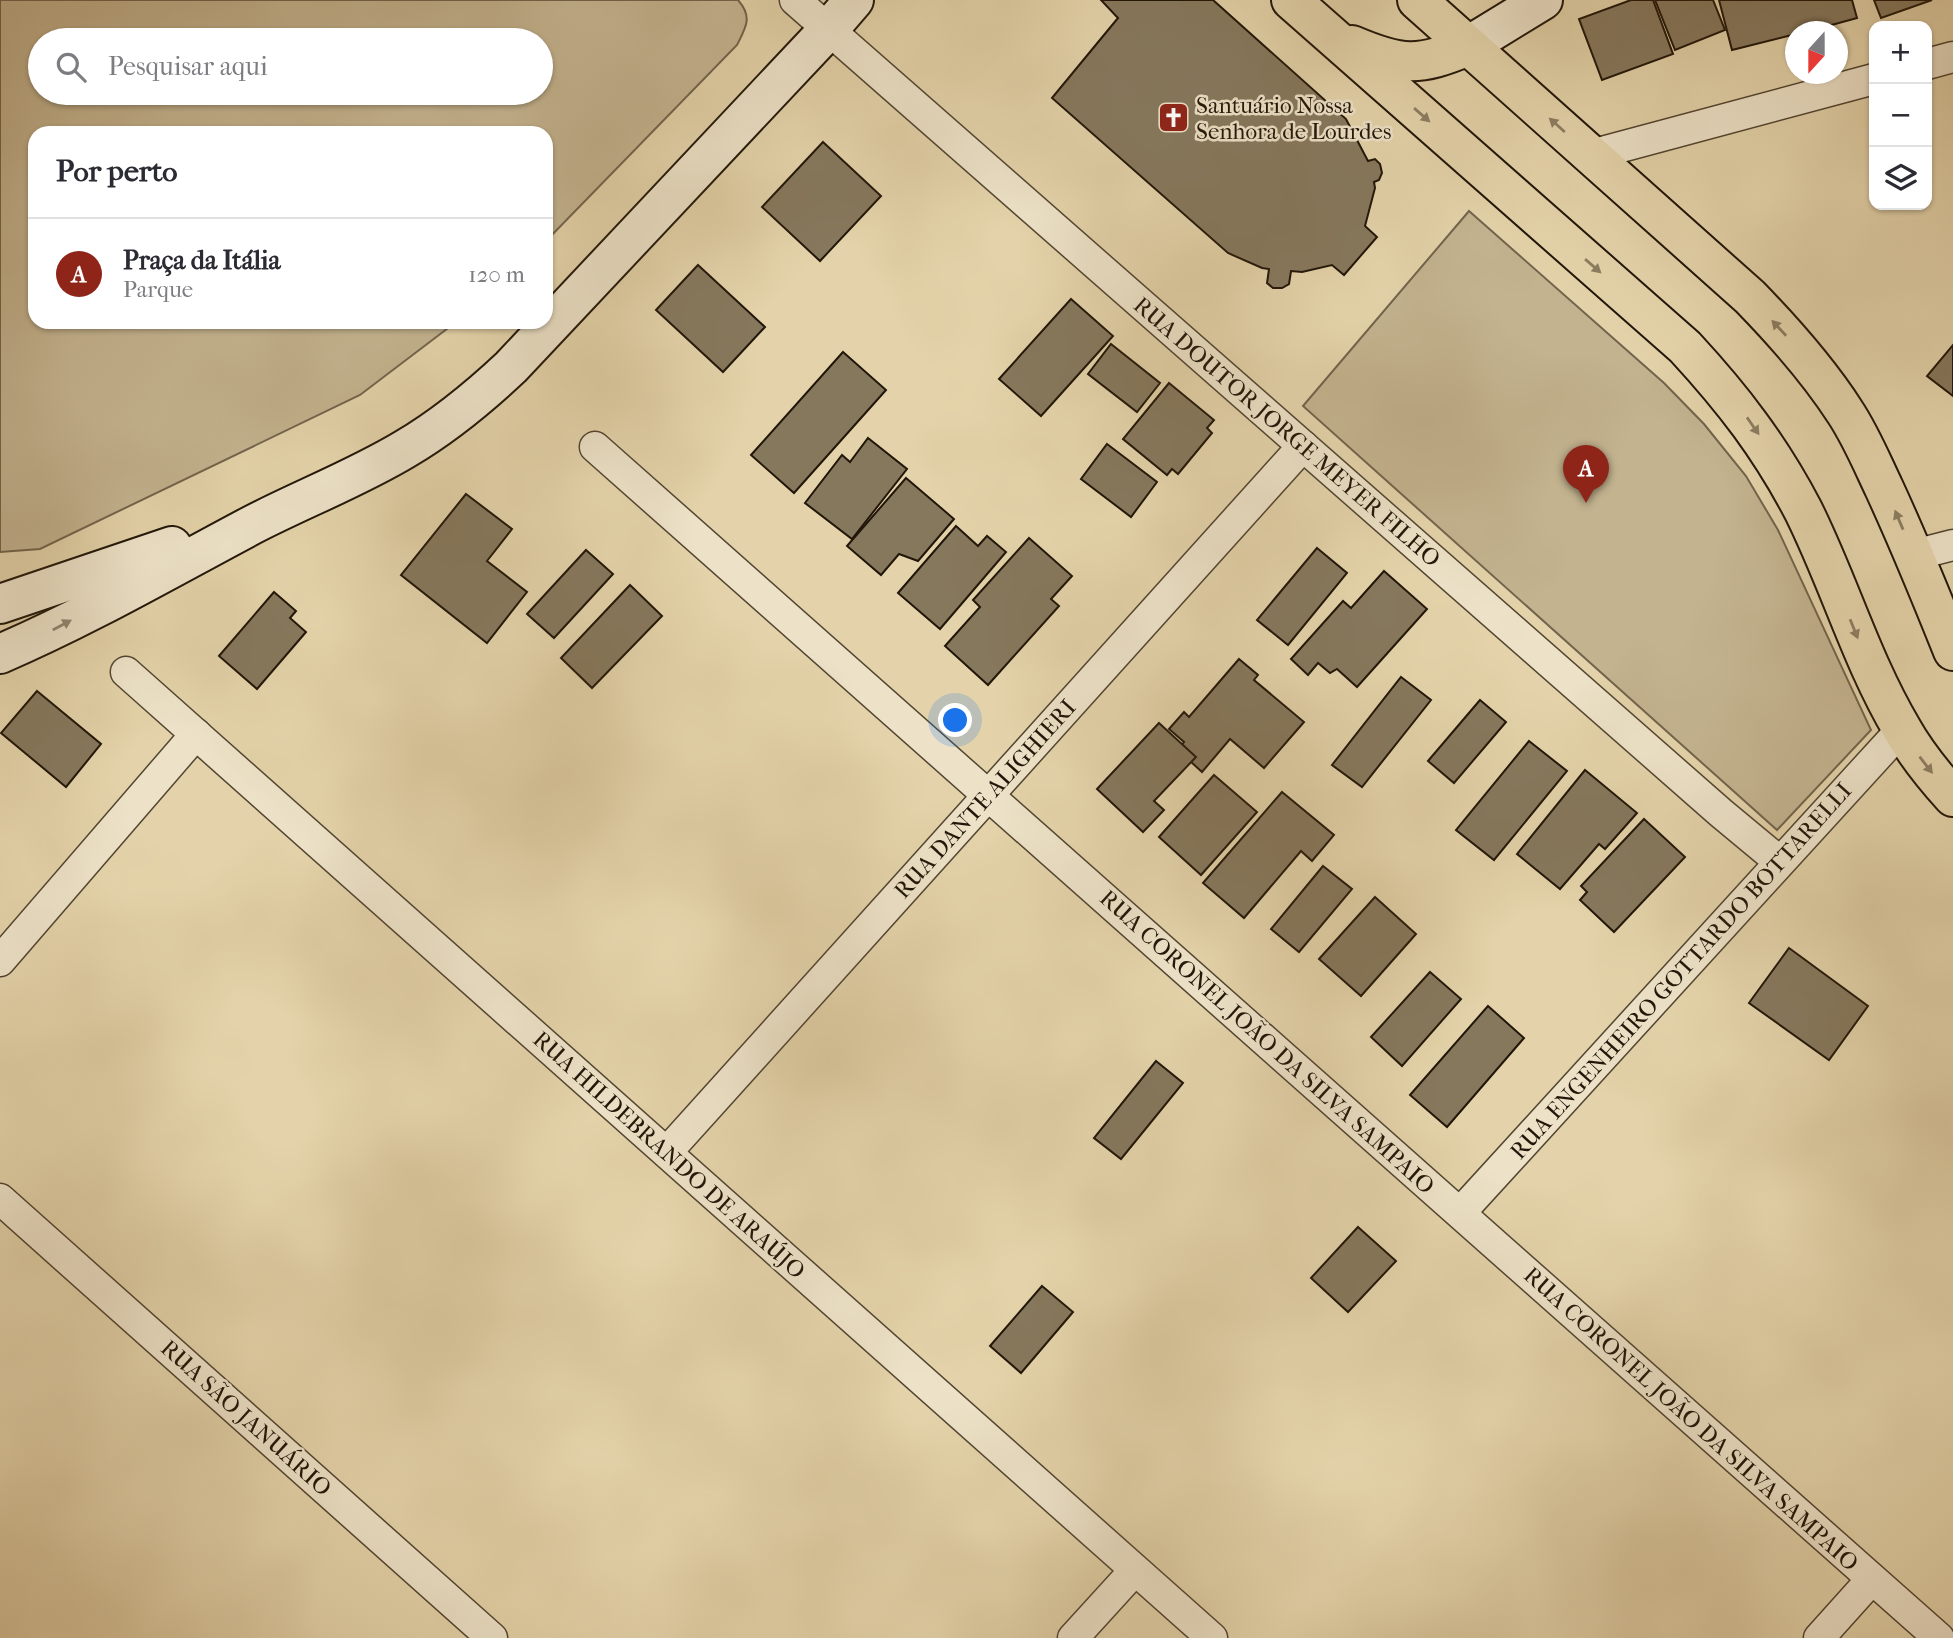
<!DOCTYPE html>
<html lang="pt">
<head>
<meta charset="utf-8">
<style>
  :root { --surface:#fff; --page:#f2f2f3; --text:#2b2b33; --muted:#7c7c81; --line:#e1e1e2; --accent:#8f2418 }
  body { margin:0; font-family:"IM FELL French Canon",serif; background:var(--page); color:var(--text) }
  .controls { position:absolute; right:21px; top:21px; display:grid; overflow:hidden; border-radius:14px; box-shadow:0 2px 5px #0004 }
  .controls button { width:63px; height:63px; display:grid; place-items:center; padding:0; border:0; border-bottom:2px solid var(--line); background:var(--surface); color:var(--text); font:35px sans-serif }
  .compass { position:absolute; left:1785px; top:21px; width:63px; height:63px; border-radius:50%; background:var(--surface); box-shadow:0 2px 5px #0004; rotate:201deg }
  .you { position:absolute; left:956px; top:721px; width:24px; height:24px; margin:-18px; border:5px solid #fff; border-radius:50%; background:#1a73e8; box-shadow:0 0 0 10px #1a73e833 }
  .badge { display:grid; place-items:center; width:46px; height:46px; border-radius:50%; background:var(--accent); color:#fff; font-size:23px; font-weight:700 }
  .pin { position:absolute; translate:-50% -58px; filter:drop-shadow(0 2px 4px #0008) }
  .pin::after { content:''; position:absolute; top:37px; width:24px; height:21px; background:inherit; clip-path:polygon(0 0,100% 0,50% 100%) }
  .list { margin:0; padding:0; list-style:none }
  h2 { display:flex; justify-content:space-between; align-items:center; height:91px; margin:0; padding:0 28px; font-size:30px }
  h2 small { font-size:23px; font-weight:400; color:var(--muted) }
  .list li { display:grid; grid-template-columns:46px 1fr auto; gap:21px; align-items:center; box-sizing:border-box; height:112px; padding:0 28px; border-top:2px solid var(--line) }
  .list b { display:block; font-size:26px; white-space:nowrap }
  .list p { margin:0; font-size:23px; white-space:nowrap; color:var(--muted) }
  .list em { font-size:23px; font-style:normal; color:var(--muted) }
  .icon { flex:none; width:38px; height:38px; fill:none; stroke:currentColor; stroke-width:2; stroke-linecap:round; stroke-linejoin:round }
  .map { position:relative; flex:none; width:1953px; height:1638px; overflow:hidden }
  .search { position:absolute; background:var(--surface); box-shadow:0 2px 5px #0004; left:28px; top:28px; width:525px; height:77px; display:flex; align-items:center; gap:18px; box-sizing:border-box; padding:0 24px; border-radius:38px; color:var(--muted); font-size:26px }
  .panel { position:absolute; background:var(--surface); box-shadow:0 2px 5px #0004; left:28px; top:126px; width:525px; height:203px; border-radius:21px }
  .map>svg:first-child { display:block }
  .green { fill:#c3b38f; stroke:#72644c; stroke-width:2; fill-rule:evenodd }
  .building { fill:#86785d; stroke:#211609; stroke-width:2 }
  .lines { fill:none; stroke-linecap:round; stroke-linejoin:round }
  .minor-casing { stroke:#524531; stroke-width:33 }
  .secondary-casing { stroke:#211609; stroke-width:42 }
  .primary-casing { stroke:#211609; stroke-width:42 }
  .minor { stroke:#ede2c8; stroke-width:30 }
  .secondary { stroke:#ede2c8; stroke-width:38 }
  .primary { stroke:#e4d3aa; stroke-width:38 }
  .oneway { fill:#8c7e62 }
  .oneway2 { fill:#918672 }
  .labels { text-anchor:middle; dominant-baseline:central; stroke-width:5; stroke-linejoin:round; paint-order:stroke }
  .poi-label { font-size:23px; fill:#211609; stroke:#ede2c8; text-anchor:start }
  .street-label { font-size:23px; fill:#211609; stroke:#ede2c8 }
</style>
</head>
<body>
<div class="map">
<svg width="1953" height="1638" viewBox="0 0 1953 1638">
  <rect width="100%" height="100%" fill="#e4d3aa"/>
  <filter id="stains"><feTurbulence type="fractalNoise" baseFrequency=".00286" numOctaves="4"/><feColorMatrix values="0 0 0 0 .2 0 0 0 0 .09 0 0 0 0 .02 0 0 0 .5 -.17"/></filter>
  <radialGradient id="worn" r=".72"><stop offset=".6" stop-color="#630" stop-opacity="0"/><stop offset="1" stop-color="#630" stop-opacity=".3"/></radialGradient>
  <g class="green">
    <path d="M0 0H738C753 17 746 27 737 45L546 241V133H35V322H456L360 395 40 549 0 552ZM40 40H541V93H40Z"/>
    <polygon points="1469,211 1664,383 1704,424 1746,476 1778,530 1871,730 1777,830 1303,406"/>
  </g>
  <g class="building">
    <polygon points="1101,0 1213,0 1346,119 1368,161 1375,159 1380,164 1382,173 1379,180 1374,182 1375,188 1365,226 1377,237 1344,275 1332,265 1302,272 1291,271 1289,284 1282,288 1273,288 1267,283 1269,269 1262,268 1228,253 1052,98 1118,18"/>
    <polygon points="1631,0 1653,0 1673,54 1602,80 1579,19"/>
    <polygon points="1655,0 1713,0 1725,30 1675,50"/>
    <polygon points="1719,0 1852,0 1857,18 1806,32 1796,32 1796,34 1732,50"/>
    <polygon points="1874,0 1932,0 1881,18"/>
    <polygon points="823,142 881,196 820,261 762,207"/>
    <polygon points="698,265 765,327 723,372 656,310"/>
    <polygon points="1071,299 1113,336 1041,416 999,379"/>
    <polygon points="1111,344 1160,383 1137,412 1088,374"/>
    <polygon points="1953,345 1953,396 1927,376"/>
    <polygon points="843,352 886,390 794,493 751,455"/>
    <polygon points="1169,383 1214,420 1207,428 1212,433 1178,474 1172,469 1167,475 1123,439"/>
    <polygon points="868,438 907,469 852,539 805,503 842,455 850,462"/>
    <polygon points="1107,444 1157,482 1131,517 1081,479"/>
    <polygon points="906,478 954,519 918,561 899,554 881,575 847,546"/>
    <polygon points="466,494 512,529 487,561 527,592 487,643 401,575"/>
    <polygon points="956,526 978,546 987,536 1006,552 940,629 898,593"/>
    <polygon points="1029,538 1072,576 1051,599 1059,606 988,685 945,646 980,607 973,600"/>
    <polygon points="1317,548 1347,573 1288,645 1257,620"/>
    <polygon points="586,550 613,574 554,638 527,614"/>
    <polygon points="1384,571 1427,609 1357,687 1337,669 1330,673 1318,663 1308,675 1291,659 1343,601 1351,608"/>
    <polygon points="630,585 662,616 592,688 561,658"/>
    <polygon points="274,592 296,611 290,618 306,632 257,689 219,656"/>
    <polygon points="1239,659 1258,675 1254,680 1304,722 1264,768 1230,739 1202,772 1178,750 1184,742 1169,729 1184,712 1189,717"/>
    <polygon points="1401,677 1431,700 1362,787 1332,765"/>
    <polygon points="37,691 101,744 66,787 1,733"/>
    <polygon points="1480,700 1506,722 1454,783 1428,761"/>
    <polygon points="1159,723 1196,757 1154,801 1164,810 1143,832 1097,789"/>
    <polygon points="1529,741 1567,771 1494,860 1456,830"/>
    <polygon points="1585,770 1637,813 1605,849 1599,844 1560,889 1517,854"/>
    <polygon points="1214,775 1257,812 1201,875 1159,837"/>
    <polygon points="1282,792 1334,835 1312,861 1301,851 1244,918 1203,883"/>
    <polygon points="1644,819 1685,857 1614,932 1580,900 1587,892 1581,886"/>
    <polygon points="1323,866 1352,889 1299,952 1271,929"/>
    <polygon points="1375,897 1416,934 1361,996 1319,959"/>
    <polygon points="1789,948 1868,1006 1829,1060 1749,1003"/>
    <polygon points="1430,972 1461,999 1402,1066 1371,1037"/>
    <polygon points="1488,1006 1524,1038 1447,1127 1410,1095"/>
    <polygon points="1156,1061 1183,1083 1121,1159 1094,1138"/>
    <polygon points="1358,1227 1396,1261 1348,1312 1311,1278"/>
    <polygon points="1042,1286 1073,1312 1021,1373 990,1346"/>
  </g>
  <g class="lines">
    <defs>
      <g id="minor">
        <polyline points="795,0 1721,813 1780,862"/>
        <polyline points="1927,64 1953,57"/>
        <polyline points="1591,155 1874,79"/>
        <polyline points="595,447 1939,1638"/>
        <polyline points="1914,555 1953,545"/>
        <polyline points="126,672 1212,1638"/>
        <polyline points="0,961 196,734"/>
        <polyline points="667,1152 1303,446"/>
        <polyline points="0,1199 492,1638"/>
        <polyline points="1460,1213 1902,729"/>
        <polyline points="1073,1638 1135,1570"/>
        <polyline points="1819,1638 1872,1579"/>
      </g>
      <g id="secondary">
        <polyline points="1468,46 1543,0"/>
        <polyline points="0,604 172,546"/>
        <path d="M0 654C86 617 169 569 252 525 302 499 357 478 405 449 444 426 478 398 511 367L829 29 854 0"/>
      </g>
      <g id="primary">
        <path d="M1291 0 1685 347C1733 399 1770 447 1803 510 1839 582 1861 660 1902 729 1916 754 1934 776 1953 797"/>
        <path d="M1417 0 1750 297C1785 333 1818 370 1845 412 1861 436 1872 463 1884 488 1909 542 1931 596 1953 651"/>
        <path d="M1352 45C1401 66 1419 67 1468 46"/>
      </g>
    </defs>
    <use href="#minor" class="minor-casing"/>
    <use href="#secondary" class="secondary-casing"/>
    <use href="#primary" class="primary-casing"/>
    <use href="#minor" class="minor"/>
    <use href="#secondary" class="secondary"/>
    <use href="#primary" class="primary"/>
  </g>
  <defs><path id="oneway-solid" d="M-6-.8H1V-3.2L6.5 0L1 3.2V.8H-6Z" transform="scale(1.75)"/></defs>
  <g class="oneway">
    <use href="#oneway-solid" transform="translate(1422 115) rotate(41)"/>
    <use href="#oneway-solid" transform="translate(1557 125) rotate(-138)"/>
    <use href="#oneway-solid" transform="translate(1593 266) rotate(41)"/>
    <use href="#oneway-solid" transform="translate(1779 328) rotate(-133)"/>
    <use href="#oneway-solid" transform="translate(1753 426) rotate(55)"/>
    <use href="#oneway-solid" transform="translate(1899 520) rotate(-113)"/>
    <use href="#oneway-solid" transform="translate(1854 629) rotate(68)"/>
    <use href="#oneway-solid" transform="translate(1926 765) rotate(52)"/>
  </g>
  <use class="oneway2" href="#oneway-solid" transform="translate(62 625) rotate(-28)"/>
  <defs>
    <symbol id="church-square" viewBox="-11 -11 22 22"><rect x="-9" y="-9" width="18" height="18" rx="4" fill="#8f2418" stroke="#ede2c8"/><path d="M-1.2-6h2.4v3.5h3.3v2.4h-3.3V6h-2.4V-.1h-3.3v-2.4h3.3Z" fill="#fff"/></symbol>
  </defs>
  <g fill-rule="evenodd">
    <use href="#church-square" x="1156" y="100" width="35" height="35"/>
  </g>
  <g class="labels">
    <g class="poi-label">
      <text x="1196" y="105">Santuário Nossa<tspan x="1196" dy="26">Senhora de Lourdes</tspan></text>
    </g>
    <g class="street-label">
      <text transform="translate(1287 432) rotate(41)">RUA DOUTOR JORGE MEYER FILHO</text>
      <text transform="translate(985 799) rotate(-48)">RUA DANTE ALIGHIERI</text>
      <text transform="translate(1681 971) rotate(-48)">RUA ENGENHEIRO GOTTARDO BOTTARELLI</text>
      <text transform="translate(1267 1042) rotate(42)">RUA CORONEL JOÃO DA SILVA SAMPAIO</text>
      <text transform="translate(669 1155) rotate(42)">RUA HILDEBRANDO DE ARAÚJO</text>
      <text transform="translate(246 1418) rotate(42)">RUA SÃO JANUÁRIO</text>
      <text transform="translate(1691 1419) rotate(42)">RUA CORONEL JOÃO DA SILVA SAMPAIO</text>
    </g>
  </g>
  <rect width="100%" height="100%" filter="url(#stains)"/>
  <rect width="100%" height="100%" fill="url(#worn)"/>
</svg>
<div class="controls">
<button>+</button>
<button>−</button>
<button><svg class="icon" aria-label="layers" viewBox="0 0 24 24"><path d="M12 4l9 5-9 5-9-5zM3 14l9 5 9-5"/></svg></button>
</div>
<svg class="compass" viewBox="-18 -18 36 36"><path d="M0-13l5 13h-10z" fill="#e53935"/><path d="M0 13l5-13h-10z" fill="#7c7c81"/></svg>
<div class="you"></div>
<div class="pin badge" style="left:1586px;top:503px">A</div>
<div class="search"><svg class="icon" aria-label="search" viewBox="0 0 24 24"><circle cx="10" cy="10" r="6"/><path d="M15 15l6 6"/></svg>Pesquisar aqui</div>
<section class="panel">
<h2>Por perto<small></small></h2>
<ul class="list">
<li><span class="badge">A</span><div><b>Praça da Itália</b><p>Parque</p></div><em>120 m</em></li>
</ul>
</section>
</div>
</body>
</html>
